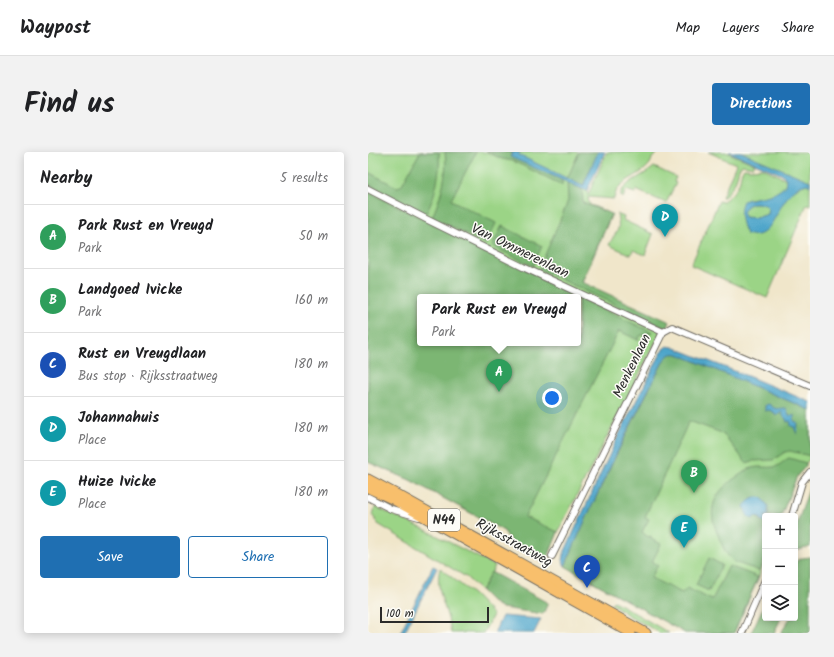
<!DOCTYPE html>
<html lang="en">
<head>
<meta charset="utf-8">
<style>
  :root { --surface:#fff; --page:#f2f2f2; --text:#202124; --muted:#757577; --line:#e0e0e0; --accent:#1f6fb2 }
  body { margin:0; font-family:Kalam,sans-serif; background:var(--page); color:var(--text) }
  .controls { position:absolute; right:12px; bottom:12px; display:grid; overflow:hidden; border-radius:4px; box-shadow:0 2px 10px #0003 }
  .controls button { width:36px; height:36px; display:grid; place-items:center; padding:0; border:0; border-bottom:1px solid var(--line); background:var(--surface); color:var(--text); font:20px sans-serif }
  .scale { position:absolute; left:12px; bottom:10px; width:109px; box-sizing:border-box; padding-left:4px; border:2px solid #2b2b2b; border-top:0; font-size:11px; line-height:14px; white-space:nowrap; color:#2b2b2b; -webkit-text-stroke:3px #fdfcf7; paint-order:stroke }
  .you { position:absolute; left:184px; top:246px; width:14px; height:14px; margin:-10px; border:3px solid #fff; border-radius:50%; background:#1a73e8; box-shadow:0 0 0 6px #1a73e833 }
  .badge { display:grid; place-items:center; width:26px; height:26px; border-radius:50%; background:var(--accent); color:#fff; font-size:13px; font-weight:700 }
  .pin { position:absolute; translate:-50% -33px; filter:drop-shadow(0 1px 2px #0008) }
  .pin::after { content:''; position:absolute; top:21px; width:14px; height:12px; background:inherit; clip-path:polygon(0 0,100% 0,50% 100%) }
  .popup { position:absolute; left:49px; top:142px; width:164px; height:52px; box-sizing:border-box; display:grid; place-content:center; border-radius:4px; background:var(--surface); filter:drop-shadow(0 1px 3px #0005); font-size:13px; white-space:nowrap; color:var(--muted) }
  .popup b { font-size:15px; color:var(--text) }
  .popup::after { content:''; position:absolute; left:50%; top:100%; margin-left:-8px; border:8px solid transparent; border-top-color:var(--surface) }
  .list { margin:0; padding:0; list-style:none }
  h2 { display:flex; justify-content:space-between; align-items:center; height:52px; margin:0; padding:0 16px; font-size:17px }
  h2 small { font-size:13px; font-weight:400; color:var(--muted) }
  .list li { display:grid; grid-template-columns:26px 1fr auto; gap:12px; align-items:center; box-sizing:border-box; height:64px; padding:0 16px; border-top:1px solid var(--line) }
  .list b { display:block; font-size:15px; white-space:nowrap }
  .list p { margin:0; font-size:13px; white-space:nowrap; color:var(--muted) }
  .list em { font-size:13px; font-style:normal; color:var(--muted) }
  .actions { display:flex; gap:8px; padding:12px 16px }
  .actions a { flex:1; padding:9px 0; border:1px solid var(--accent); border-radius:4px; text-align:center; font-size:14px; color:var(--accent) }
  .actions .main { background:var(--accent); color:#fff }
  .icon { flex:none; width:22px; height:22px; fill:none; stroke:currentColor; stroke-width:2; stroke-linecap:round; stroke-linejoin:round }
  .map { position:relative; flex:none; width:442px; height:481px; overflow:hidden; border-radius:4px }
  header { display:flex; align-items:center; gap:24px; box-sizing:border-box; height:56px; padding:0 20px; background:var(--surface); border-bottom:1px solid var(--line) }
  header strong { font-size:19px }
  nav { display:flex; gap:22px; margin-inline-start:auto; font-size:14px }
  .intro { display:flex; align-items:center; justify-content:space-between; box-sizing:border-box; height:96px; padding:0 24px }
  h1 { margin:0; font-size:28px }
  .button { padding:10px 18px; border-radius:4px; background:var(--accent); color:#fff; font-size:14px; font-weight:700 }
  main { display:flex; gap:24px; padding:0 24px }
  aside { flex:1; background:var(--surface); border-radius:4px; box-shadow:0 2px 10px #0003 }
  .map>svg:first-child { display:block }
  .green { fill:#9bd486; stroke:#638058; fill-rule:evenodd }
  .forest { fill:#7cb673; stroke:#54704f; fill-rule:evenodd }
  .water { fill:#4da5ca; stroke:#3c687a; fill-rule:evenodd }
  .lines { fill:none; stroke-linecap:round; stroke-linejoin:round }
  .street-casing { stroke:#706c63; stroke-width:8 }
  .primary-casing { stroke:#706c63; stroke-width:11 }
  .street { stroke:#fff; stroke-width:6 }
  .primary { stroke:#f8bf6c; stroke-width:9 }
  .labels { text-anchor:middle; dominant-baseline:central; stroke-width:3; stroke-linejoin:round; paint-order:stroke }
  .shield { fill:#fdfcf7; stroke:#6a6a68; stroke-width:1 }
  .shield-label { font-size:13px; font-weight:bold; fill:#2b2b2b }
  .street-label { font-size:14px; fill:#2b2b2b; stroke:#fdfcf7 }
</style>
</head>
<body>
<header>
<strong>Waypost</strong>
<nav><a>Map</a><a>Layers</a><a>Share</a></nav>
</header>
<div class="intro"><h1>Find us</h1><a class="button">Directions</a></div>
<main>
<aside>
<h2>Nearby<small>5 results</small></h2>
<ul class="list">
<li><span class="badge" style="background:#2e9e5b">A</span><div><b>Park Rust en Vreugd</b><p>Park</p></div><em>50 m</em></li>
<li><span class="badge" style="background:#2e9e5b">B</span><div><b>Landgoed Ivicke</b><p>Park</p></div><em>160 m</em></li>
<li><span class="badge" style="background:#1a4fb4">C</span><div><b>Rust en Vreugdlaan</b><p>Bus stop · Rijksstraatweg</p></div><em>180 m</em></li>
<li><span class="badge" style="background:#0f9aa8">D</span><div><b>Johannahuis</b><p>Place</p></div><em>180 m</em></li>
<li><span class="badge" style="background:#0f9aa8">E</span><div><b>Huize Ivicke</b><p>Place</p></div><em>180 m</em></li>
</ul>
<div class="actions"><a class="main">Save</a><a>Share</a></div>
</aside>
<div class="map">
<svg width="442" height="481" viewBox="0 0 442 481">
  <rect width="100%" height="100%" fill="#fdfcf7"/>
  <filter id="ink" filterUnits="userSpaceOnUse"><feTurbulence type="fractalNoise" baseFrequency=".025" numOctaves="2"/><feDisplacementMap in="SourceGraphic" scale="8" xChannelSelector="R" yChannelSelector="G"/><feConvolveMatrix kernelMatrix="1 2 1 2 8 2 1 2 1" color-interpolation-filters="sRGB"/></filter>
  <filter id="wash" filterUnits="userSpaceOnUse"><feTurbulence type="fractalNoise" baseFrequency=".012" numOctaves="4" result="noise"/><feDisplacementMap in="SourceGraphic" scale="16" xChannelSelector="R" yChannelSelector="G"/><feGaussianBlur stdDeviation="0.9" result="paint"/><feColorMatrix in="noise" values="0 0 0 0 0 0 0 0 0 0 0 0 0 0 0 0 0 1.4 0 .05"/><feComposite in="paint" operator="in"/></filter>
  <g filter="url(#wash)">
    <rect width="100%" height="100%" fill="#f0e6ca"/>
    <g class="green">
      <path d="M0 0H235L218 35 220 43 239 0H291L284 6C283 18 262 25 253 33 249 36 247 42 246 47L220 45 221 52 244 62 214 131 298 170 190 380 178 410 144 391 136 379 42 328 0 310ZM52 145H210V191H52Z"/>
      <path d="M340 0H358L387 12 385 15 375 13 371 16C369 29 365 35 356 45H354L368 12Z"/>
      <polygon points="367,0 442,0 442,32"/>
      <path d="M286 15 308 25 306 30 308 31 298 51 268 38 267 41 258 38 255 46 253 45V40C260 28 276 24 286 15Z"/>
      <path d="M376 16 383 17 395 16 418 27C420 45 392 45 380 47L373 60 376 78 403 72C412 56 419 36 439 32L442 34V53L439 52 399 146 323 113 351 49 353 50C362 46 370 36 372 28 373 23 373 20 376 16Z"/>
      <path d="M385 51C392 51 403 52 400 62L388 66 375 65V60L380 53Z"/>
      <path d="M249 62 256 65 255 68 285 82 277 103 265 98 263 103 241 93C248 78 253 81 249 62Z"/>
      <polygon points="310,202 442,258 442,306 429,324 413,364 397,364 397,407 390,427 366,481 317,481 197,414"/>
      <polygon points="7,355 56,377 127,414 113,439 98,425 10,372 5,364"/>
      <path d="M72 416 106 443 125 463 115 481H83C81 460 66 438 72 416Z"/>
      <polygon points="246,449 301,481 292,481 260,463 243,451"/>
    </g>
    <g class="forest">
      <path d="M52 0H71C73 20 67 45 58 62L0 32V20L29 35 33 34Z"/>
      <path d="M77 0H108L83 48 128 71 118 92 64 65C73 46 80 21 77 0Z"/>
      <polygon points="119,0 145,0 143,5 194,28 194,33 145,9 134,7"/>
      <polygon points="211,0 230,0 215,34 199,27"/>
      <polygon points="199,30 214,37 215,51 243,62 214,130 302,170 299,177 171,117 198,54 200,48"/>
      <path d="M0 40 235 155 240 160 284 180 272 184 270 188 251 179 157 365 190 380 178 410 144 391 136 379 42 328 0 310ZM52 145H210V191H52Z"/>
      <polygon points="134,74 174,94 165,114 124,94"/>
      <path d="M304 201 310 202 442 258V304L422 299 417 300 405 308 385 309 378 311 357 284 351 280 321 269 277 365 281 367 274 380 280 385 283 384V387L293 392 284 410 290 413 283 426 314 441 319 436 344 448 361 414 390 425 366 481H317L197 414C227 345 261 276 296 208L300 203Z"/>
      <path d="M421 306 438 311V314L429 324 413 364H400V358L385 346 376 354 397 372V407L392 419 366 410C357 403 352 388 348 378 338 353 350 337 370 324 375 321 379 317 384 316 391 314 398 316 406 315 412 314 416 308 421 306Z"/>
      <polygon points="442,334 442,395 427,399 427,378"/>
      <polygon points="442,405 442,481 413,481 422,466 427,466 427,410 434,406"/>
      <polygon points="341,406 354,413 341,439 328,433"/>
      <polygon points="123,420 180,451 175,462 134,456 124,450 113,439"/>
      <polygon points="397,451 397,466 413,466 406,481 383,481"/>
    </g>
    <g class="water">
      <polygon points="145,0 152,0 151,3 215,34 230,0 237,0 219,39 142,5"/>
      <path d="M361 0H373L442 29V34L439 32C406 39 410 93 378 82 373 73 370 58 375 49 390 44 405 46 417 34L418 27 415 23ZM385 51C392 51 403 52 400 62L388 66 376 65 375 60 380 53Z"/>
      <path d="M299 194 305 195 382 225 442 250V258L310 202C303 201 300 203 296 208 260 276 227 345 197 414L194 408 195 403 251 282 295 197Z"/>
      <path d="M401 252C409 259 408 256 418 256L421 263 427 264 426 267 427 270 430 271 429 282 426 275 423 274 422 269 419 270 418 267 415 264 414 260 408 264 407 261 401 258 397 259V253Z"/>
      <path d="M390 345 394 346 400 354V364H397V372L392 366 387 364 385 367C378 365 378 360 376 354 380 349 384 346 390 345Z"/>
      <polygon points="65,414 69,416 36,481 32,481"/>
      <polygon points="134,464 173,467 166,481 126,481"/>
    </g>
  </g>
  <g filter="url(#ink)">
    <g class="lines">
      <defs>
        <g id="street">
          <polyline points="0,37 58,67 155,115 295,180"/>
          <polyline points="0,345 23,357 51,365"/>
          <polyline points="424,364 434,330 442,320"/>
          <polyline points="184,404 295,180 304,175 442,234"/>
          <polyline points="374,481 397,428"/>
        </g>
        <g id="primary">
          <polyline points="0,327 30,343 278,481"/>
          <polyline points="0,336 26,348 263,481"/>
        </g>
      </defs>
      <use href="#street" class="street-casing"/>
      <use href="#primary" class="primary-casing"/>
      <use href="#street" class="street"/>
      <use href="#primary" class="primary"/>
    </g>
  </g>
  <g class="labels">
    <rect class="shield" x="60" y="357" width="32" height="22" rx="3"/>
    <g class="shield-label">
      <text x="76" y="368">N44</text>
    </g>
    <g class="street-label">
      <text transform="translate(152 99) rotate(26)">Van Ommerenlaan</text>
      <text transform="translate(264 214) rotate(-64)">Menkenlaan</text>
      <text transform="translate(146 391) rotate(29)">Rijksstraatweg</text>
    </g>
  </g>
</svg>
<div class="controls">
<button>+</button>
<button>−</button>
<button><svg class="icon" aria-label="layers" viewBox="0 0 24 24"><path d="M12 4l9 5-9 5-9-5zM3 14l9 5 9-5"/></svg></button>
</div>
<div class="scale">100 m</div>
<div class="you"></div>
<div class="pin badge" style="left:131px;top:240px;background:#2e9e5b">A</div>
<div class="popup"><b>Park Rust en Vreugd</b>Park</div>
<div class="pin badge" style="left:326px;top:341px;background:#2e9e5b">B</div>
<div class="pin badge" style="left:219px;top:436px;background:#1a4fb4">C</div>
<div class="pin badge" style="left:297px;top:85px;background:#0f9aa8">D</div>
<div class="pin badge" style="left:316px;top:396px;background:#0f9aa8">E</div>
</div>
</main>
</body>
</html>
